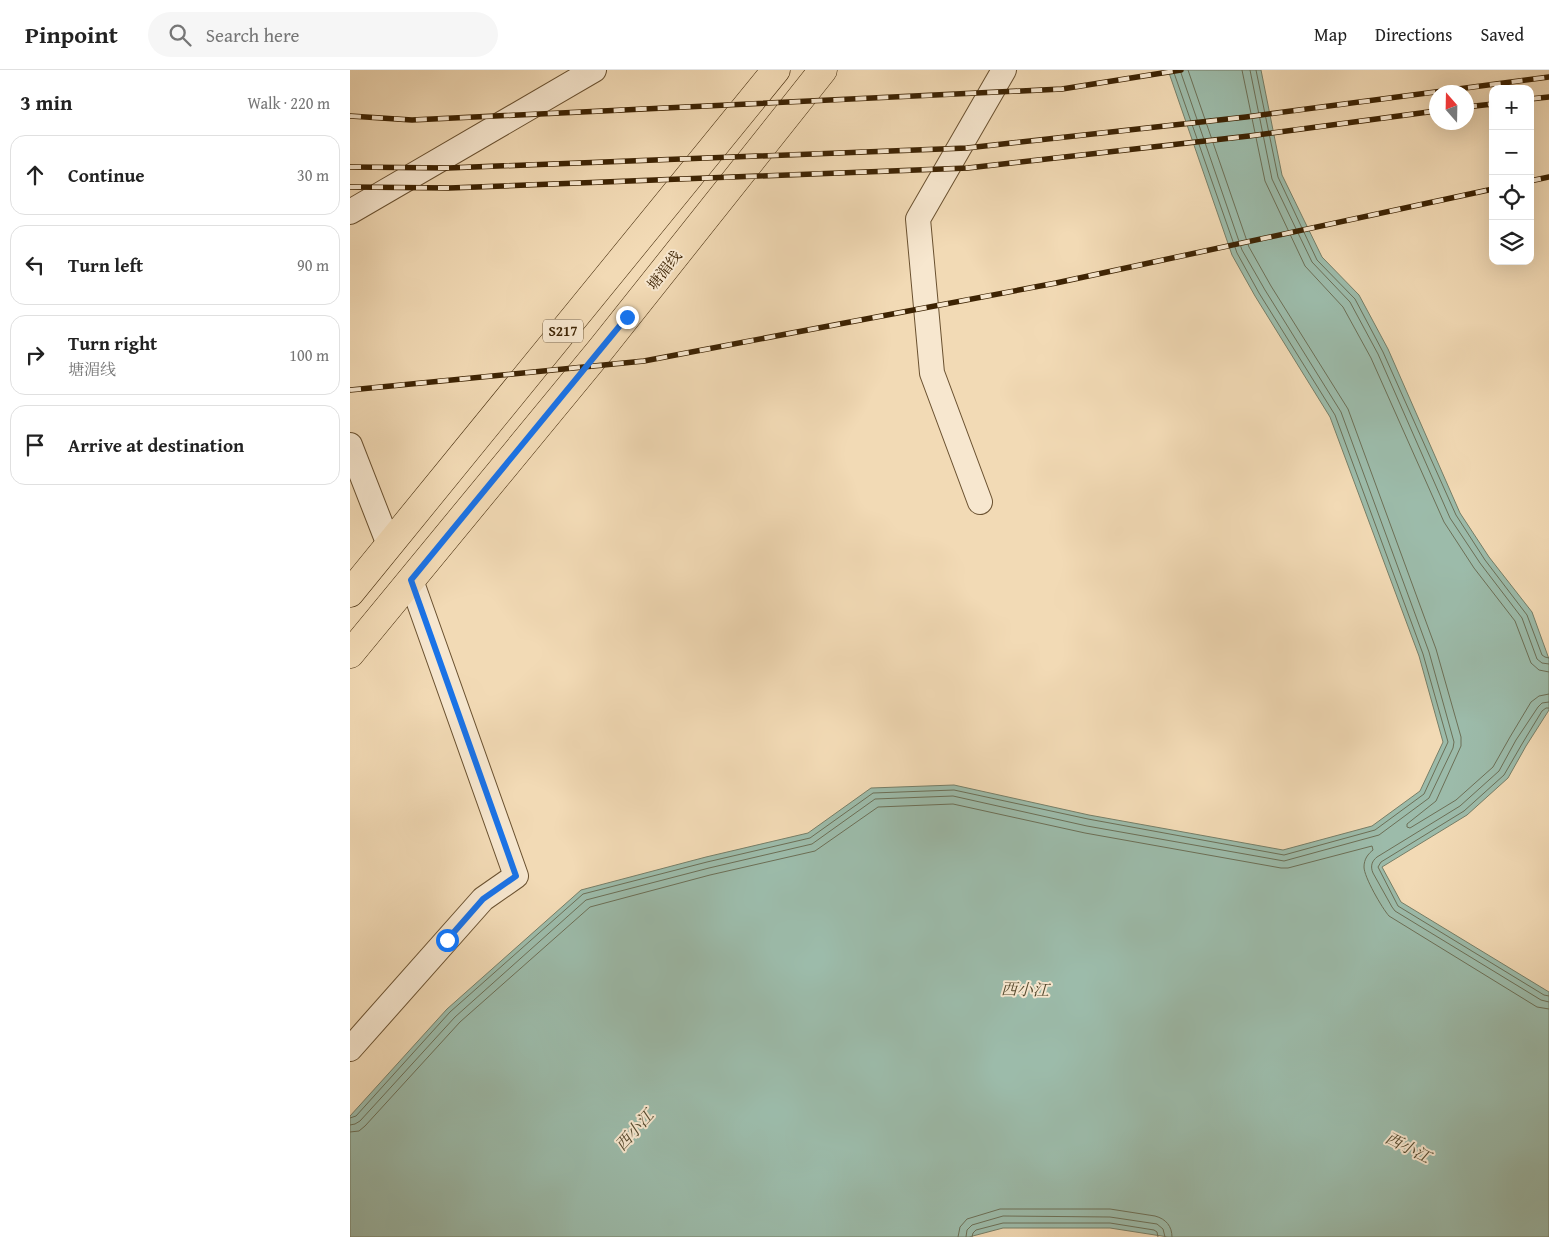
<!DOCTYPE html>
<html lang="en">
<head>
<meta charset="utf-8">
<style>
  :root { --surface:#fff; --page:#f6f6f6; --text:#222; --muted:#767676; --line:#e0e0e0 }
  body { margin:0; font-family:"Gentium Book Plus","Noto Serif SC",serif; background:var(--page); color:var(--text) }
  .controls { position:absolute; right:15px; top:15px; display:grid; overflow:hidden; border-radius:10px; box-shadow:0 5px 20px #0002 }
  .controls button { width:45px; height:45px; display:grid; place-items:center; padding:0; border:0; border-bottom:1px solid var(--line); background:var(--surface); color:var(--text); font:25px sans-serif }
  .compass { position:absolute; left:1079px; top:15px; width:45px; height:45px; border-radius:50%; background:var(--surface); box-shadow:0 5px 20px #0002; rotate:340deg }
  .stop { position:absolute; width:15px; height:15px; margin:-11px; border:4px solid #1a73e8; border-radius:50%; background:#fff }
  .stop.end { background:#1a73e8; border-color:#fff; box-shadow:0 1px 5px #0008 }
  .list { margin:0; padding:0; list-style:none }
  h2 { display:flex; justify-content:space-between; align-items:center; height:65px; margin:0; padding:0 20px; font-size:21px }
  h2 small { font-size:16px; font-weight:400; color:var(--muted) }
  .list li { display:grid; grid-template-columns:32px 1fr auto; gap:15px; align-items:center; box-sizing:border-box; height:80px; margin:0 10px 10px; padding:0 10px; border:1px solid var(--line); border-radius:15px }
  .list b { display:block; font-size:19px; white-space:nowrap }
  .list p { margin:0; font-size:16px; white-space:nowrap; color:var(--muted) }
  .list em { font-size:16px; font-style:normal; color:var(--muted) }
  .icon { flex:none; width:28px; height:28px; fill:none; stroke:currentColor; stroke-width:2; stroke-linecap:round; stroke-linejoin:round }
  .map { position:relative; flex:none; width:1199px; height:1167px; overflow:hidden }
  header { display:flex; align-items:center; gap:30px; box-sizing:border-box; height:70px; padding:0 25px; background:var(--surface); border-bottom:1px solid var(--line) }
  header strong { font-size:24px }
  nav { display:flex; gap:28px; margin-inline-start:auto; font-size:18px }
  .search { width:350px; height:45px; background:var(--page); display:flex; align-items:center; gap:12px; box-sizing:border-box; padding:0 18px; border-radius:28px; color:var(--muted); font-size:19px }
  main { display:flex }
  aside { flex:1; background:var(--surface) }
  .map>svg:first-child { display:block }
  .water { fill:#9cbbaa; stroke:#767e67 }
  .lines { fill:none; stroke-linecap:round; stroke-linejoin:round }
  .shore { stroke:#6c6f56; stroke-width:1 }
  .street-casing { stroke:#6a5130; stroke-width:26 }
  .primary-casing { stroke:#3d2303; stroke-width:29 }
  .street { stroke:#f7e7cf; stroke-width:24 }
  .primary { stroke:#f2dab5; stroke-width:28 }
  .rail-casing { stroke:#3d2303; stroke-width:5.5 }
  .rail { stroke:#f7e7cf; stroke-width:4; stroke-dasharray:11; stroke-linecap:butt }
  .route { stroke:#1a73e8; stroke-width:6 }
  .labels { text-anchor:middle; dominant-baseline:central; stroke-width:4; stroke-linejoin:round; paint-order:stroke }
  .shield { fill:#f7e7cf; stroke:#755e40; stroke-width:1 }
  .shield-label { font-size:14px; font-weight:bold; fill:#3d2303 }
  .street-label { font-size:15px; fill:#3d2303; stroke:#f7e7cf }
  .water-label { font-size:16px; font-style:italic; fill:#55492d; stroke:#f7e7cf }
</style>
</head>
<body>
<header>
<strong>Pinpoint</strong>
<div class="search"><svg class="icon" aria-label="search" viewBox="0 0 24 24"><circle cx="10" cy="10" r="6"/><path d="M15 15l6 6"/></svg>Search here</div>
<nav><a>Map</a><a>Directions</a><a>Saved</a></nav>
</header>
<main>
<aside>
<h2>3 min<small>Walk · 220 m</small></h2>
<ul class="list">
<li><svg class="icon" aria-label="ahead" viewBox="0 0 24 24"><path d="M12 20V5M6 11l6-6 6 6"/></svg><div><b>Continue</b></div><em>30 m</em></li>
<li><svg class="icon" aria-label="left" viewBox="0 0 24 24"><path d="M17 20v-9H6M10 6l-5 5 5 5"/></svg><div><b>Turn left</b></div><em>90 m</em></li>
<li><svg class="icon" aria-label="right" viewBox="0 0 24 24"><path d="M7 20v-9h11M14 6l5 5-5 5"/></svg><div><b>Turn right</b><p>塘湄线</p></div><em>100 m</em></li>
<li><svg class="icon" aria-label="arrive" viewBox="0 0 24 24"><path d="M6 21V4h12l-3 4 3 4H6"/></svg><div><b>Arrive at destination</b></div></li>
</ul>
</aside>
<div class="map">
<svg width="1199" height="1167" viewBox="0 0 1199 1167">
  <rect width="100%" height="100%" fill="#f2dab5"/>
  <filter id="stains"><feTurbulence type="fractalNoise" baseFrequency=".004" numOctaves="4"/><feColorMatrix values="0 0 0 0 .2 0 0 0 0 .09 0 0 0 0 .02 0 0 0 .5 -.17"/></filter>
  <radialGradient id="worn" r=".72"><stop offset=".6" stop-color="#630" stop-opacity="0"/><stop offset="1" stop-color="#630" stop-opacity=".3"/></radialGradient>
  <polygon class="water" points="818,0 911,0 932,105 972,187 1009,225 1038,279 1110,443 1139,487 1182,542 1199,589 1199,640 1176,676 1158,708 1117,745 1032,797 1051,832 1199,922 1199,1167 818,1167 760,1158 653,1158 619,1167 0,1167 0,1046 97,939 231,820 356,787 458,763 521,718 604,715 739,745 933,780 1022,756 1070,721 1093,672 1069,586 980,347 905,226 882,185"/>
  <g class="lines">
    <g class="shore">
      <polyline points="838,0 899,177 921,216 998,339 1086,579 1111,667 1111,676 1086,731 1057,754 1057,757 1060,758 1106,730 1143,697 1160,667 1181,632 1189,626 1199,624"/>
      <polyline points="892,0 915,111 955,196 993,237 1021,288 1094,452 1124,498 1165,551 1181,593 1189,600 1199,602"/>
      <polyline points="900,0 922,109 962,192 1000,232 1028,284 1100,448 1130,493 1172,548 1187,589 1192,593 1199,594"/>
      <polyline points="906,0 928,107 967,190 1005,229 1033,282 1106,445 1135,490 1177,545 1192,585 1195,587 1199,588"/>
      <path d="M1199 632 1192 633 1188 637 1166 670 1149 701 1110 736 1027 787C1022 791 1020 796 1023 803L1042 837 1045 841 1191 930 1199 932"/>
      <polyline points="1199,638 1196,638 1192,641 1172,674 1154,705 1114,741 1031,792 1028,797 1048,836 1194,925 1199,926"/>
      <polyline points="0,1048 6,1046 100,942 233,824 357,792 460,768 523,723 604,720 738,749 934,785 1025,760 1074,724 1098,672 1073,584 985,345 909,223 887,183 823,0"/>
      <polyline points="0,1055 5,1054 10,1051 105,947 236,830 359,798 462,774 525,729 603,726 737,756 934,791 1029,765 1079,728 1103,678 1104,672 1079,582 991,342 915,220 892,180 830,0"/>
      <path d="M0 1062 9 1061 15 1056 110 952 240 837 360 805 465 781 528 737 603 734 735 763 931 798H938L1022 776 1023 780C1018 784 1014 789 1014 797 1014 807 1032 838 1039 846L1187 937 1199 939"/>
      <path d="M608 1167 610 1157 617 1149 650 1139H760L805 1146C816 1149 822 1156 822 1167"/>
      <polyline points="616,1167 617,1160 622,1155 653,1146 760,1147 807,1154 813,1159 815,1167"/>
      <polyline points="622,1167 623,1163 626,1160 653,1153 760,1153 804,1160 807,1162 808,1167"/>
    </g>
    <defs>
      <g id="street">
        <polyline points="0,142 244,0"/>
        <polyline points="0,375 39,475"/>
        <polyline points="630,432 582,303 568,149 654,0"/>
        <polyline points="0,979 133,829 166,806 61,510"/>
      </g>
      <g id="primary">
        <polyline points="0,523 426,0"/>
        <polyline points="0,584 252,278 473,0"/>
      </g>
    </defs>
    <use href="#street" class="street-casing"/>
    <use href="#primary" class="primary-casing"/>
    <use href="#street" class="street"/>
    <use href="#primary" class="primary"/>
    <defs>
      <g id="rail">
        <polyline points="1180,29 1199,27"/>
        <polyline points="1116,37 1143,34"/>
        <polyline points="0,46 62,50 712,19 831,0"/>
        <polyline points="0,97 98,98 617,78 896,47 1199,7"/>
        <polyline points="1180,111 1199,107"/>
        <polyline points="0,117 99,118 618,98 899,66 1086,41"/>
        <polyline points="0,320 294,291 706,213 1143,119"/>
      </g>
    </defs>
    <use href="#rail" class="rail-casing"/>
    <use href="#rail" class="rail"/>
  </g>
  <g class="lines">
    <polyline class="route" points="97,870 133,829 166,806 61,510 277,247"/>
  </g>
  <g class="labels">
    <rect class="shield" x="193" y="249.5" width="40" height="23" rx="4"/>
    <g class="shield-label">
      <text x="213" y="261">S217</text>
    </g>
    <g class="street-label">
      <text transform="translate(314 200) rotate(-52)">塘湄线</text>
    </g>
    <g class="water-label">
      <text transform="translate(675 919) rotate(2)">西小江</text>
      <text transform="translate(284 1060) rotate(-48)">西小江</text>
      <text transform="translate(1058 1077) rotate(27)">西小江</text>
    </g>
  </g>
  <rect width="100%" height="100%" filter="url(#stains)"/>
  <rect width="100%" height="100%" fill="url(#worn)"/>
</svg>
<div class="controls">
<button>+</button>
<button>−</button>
<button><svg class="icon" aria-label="locate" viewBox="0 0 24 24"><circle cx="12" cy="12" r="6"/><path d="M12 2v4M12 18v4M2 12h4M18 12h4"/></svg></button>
<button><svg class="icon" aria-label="layers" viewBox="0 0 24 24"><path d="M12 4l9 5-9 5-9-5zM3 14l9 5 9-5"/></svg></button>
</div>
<svg class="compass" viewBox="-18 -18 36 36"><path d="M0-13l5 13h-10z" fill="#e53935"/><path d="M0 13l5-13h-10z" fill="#767676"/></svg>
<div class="stop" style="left:97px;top:870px"></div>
<div class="stop end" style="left:277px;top:247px"></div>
</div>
</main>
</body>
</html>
